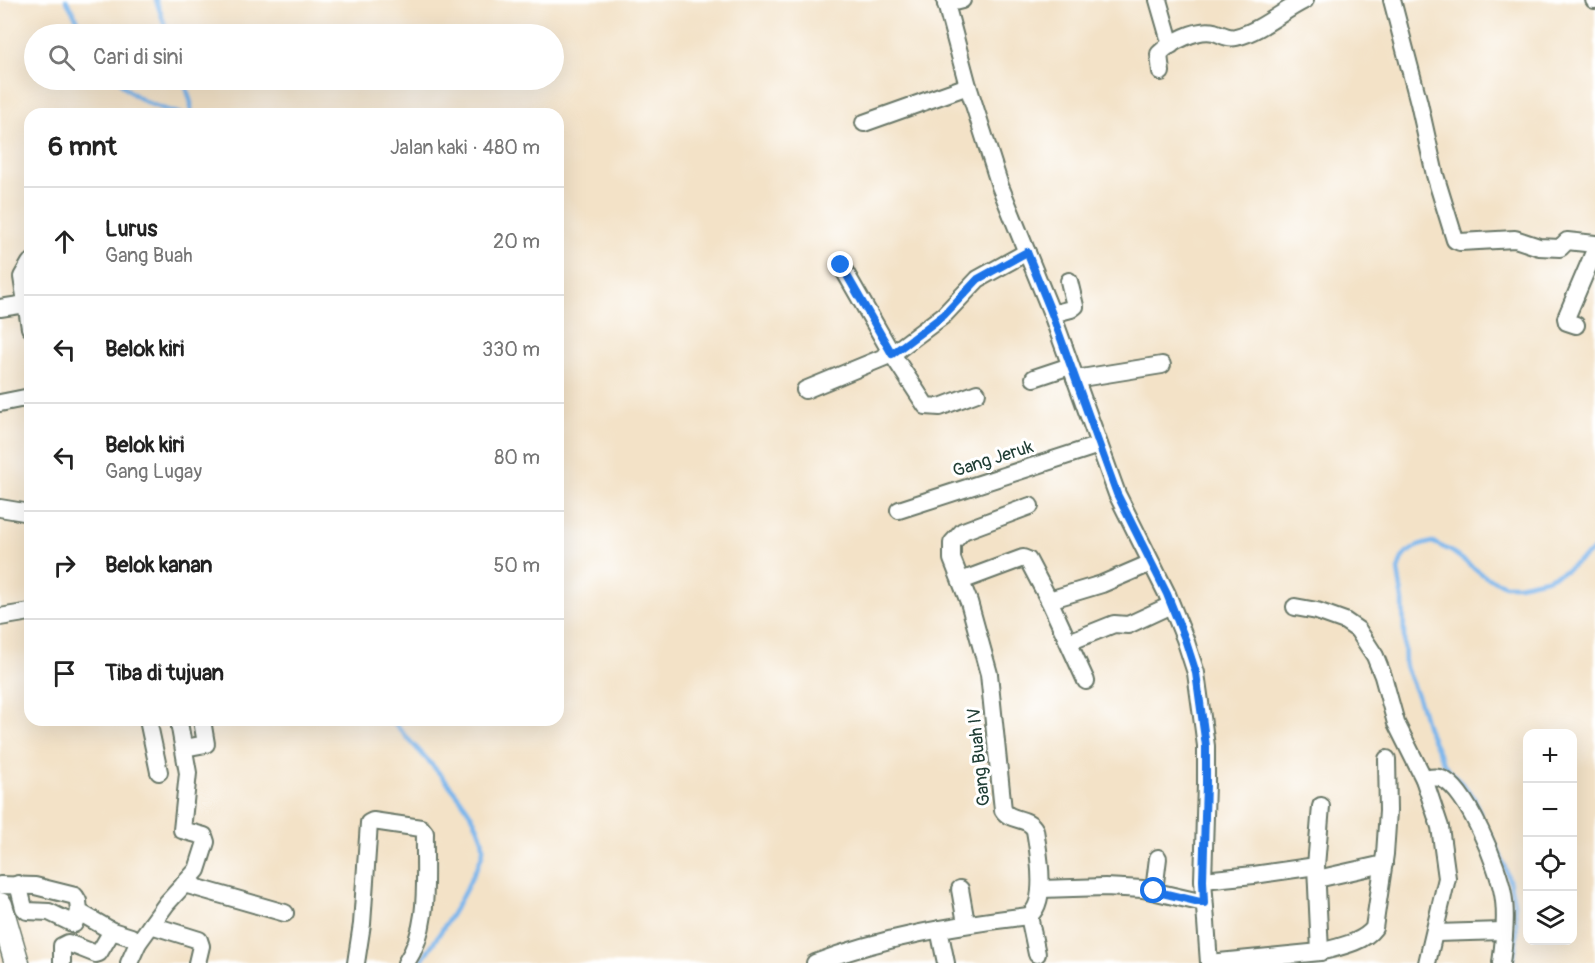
<!DOCTYPE html>
<html lang="id">
<head>
<meta charset="utf-8">
<style>
  :root { --surface:#fff; --page:#f2f2f2; --text:#222; --muted:#767676; --line:#e0e0e0 }
  body { margin:0; font-family:Pangolin,sans-serif; background:var(--page); color:var(--text) }
  .controls { position:absolute; right:18px; bottom:18px; display:grid; overflow:hidden; border-radius:12px; box-shadow:0 6px 24px #0002 }
  .controls button { width:54px; height:54px; display:grid; place-items:center; padding:0; border:0; border-bottom:2px solid var(--line); background:var(--surface); color:var(--text); font:30px sans-serif }
  .stop { position:absolute; width:18px; height:18px; margin:-14px; border:4px solid #1a73e8; border-radius:50%; background:#fff }
  .stop.end { background:#1a73e8; border-color:#fff; box-shadow:0 2px 6px #0008 }
  .list { margin:0; padding:0; list-style:none }
  h2 { display:flex; justify-content:space-between; align-items:center; height:78px; margin:0; padding:0 24px; font-size:26px }
  h2 small { font-size:20px; font-weight:400; color:var(--muted) }
  .list li { display:grid; grid-template-columns:39px 1fr auto; gap:18px; align-items:center; box-sizing:border-box; height:108px; padding:0 24px; border-top:2px solid var(--line) }
  .list b { display:block; font-size:22px; white-space:nowrap }
  .list p { margin:0; font-size:20px; white-space:nowrap; color:var(--muted) }
  .list em { font-size:20px; font-style:normal; color:var(--muted) }
  .icon { flex:none; width:33px; height:33px; fill:none; stroke:currentColor; stroke-width:2; stroke-linecap:round; stroke-linejoin:round }
  .map { position:relative; flex:none; width:1595px; height:963px; overflow:hidden }
  .search { position:absolute; background:var(--surface); box-shadow:0 6px 24px #0002; left:24px; top:24px; width:540px; height:66px; display:flex; align-items:center; gap:15px; box-sizing:border-box; padding:0 21px; border-radius:33px; color:var(--muted); font-size:22px }
  .panel { position:absolute; background:var(--surface); box-shadow:0 6px 24px #0002; left:24px; top:108px; width:540px; height:618px; border-radius:18px }
  .map>svg:first-child { display:block }
  .lines { fill:none; stroke-linecap:round; stroke-linejoin:round }
  .stream { stroke:#7ab6ec; stroke-width:4.5 }
  .street-casing { stroke:#697767; stroke-width:20 }
  .secondary-casing { stroke:#697767; stroke-width:27 }
  .street { stroke:#fff; stroke-width:16 }
  .secondary { stroke:#fff; stroke-width:24 }
  .route { stroke:#1a73e8; stroke-width:8 }
  .labels { text-anchor:middle; dominant-baseline:central; stroke-width:6; stroke-linejoin:round; paint-order:stroke }
  .street-label { font-size:18px; fill:#1f3d34; stroke:#fff }
</style>
</head>
<body>
<div class="map">
<svg width="1595" height="963" viewBox="0 0 1595 963">
  <rect width="100%" height="100%" fill="#fff"/>
  <filter id="ink" filterUnits="userSpaceOnUse"><feTurbulence type="fractalNoise" baseFrequency=".0167" numOctaves="2"/><feDisplacementMap in="SourceGraphic" scale="12" xChannelSelector="R" yChannelSelector="G"/><feConvolveMatrix kernelMatrix="1 2 1 2 8 2 1 2 1" color-interpolation-filters="sRGB"/></filter>
  <filter id="wash" filterUnits="userSpaceOnUse"><feTurbulence type="fractalNoise" baseFrequency=".008" numOctaves="4" result="noise"/><feDisplacementMap in="SourceGraphic" scale="24" xChannelSelector="R" yChannelSelector="G"/><feGaussianBlur stdDeviation="1.35" result="paint"/><feColorMatrix in="noise" values="0 0 0 0 0 0 0 0 0 0 0 0 0 0 0 0 0 1.4 0 .05"/><feComposite in="paint" operator="in"/></filter>
  <g filter="url(#wash)">
    <rect width="100%" height="100%" fill="#f3e2c7"/>
    <g class="lines">
      <g class="stream">
        <polyline points="66,0 86,34"/>
        <polyline points="156,0 168,34"/>
        <path d="M119 80C134 101 157 107 181 114"/>
        <polyline points="184,80 191,103 191,114"/>
        <path d="M392 720C414 749 486 813 483 850 482 859 477 867 473 875 459 905 442 931 423 958L422 963"/>
        <polyline points="1480,813 1473,796 1444,764 1427,728 1420,703 1405,666 1403,602 1398,570 1402,558 1407,553 1418,546 1432,542 1451,551 1486,577 1505,585 1519,585 1546,579 1565,571 1595,549"/>
        <path d="M1490 834C1510 870 1524 922 1512 963"/>
      </g>
    </g>
  </g>
  <g filter="url(#ink)">
    <g class="lines">
      <defs>
        <g id="street">
          <polyline points="945,0 968,86 1000,186 1052,314 1117,494 1167,594 1185,639 1196,673 1206,746 1206,784 1203,880 1209,963"/>
          <polyline points="1158,0 1171,45"/>
          <polyline points="1392,0 1419,103 1435,175 1455,240 1460,242 1515,239 1539,247 1560,248 1567,241 1595,244"/>
          <polyline points="1594,0 1595,0"/>
          <polyline points="946,4 962,0"/>
          <path d="M1161 72 1159 54C1170 42 1198 28 1214 32 1221 34 1228 39 1236 37 1261 31 1282 11 1305 0"/>
          <polyline points="864,123 968,86"/>
          <polyline points="30,263 22,277 30,328"/>
          <polyline points="841,265 892,354 926,406 940,407 977,393"/>
          <polyline points="0,308 26,304"/>
          <polyline points="1052,314 1071,309 1075,306 1069,281"/>
          <polyline points="1576,325 1567,322 1566,318 1595,250"/>
          <polyline points="1034,378 1070,366"/>
          <polyline points="1075,379 1162,365"/>
          <polyline points="805,390 892,354 944,315 978,279 1027,252"/>
          <polyline points="0,403 30,397"/>
          <polyline points="0,508 30,513"/>
          <polyline points="899,510 1099,445"/>
          <polyline points="961,581 1023,558 1028,560 1049,600 1102,584 1151,563"/>
          <polyline points="1049,600 1086,681"/>
          <polyline points="1295,607 1317,611 1345,621 1358,630 1375,656 1383,676 1396,723 1424,779 1440,827 1447,878 1427,963"/>
          <polyline points="0,617 30,612"/>
          <polyline points="1069,642 1114,624 1128,625 1171,605"/>
          <polyline points="148,720 159,772"/>
          <polyline points="184,748 206,744 202,720"/>
          <path d="M1424 779C1430 778 1437 776 1442 779 1467 788 1499 869 1503 894 1507 915 1504 942 1501 963"/>
          <polyline points="1317,879 1384,864"/>
          <polyline points="1203,880 1254,875 1316,866"/>
          <polyline points="18,884 24,908 27,911 49,912 74,924 79,912"/>
          <polyline points="184,884 285,913"/>
          <polyline points="0,885 35,886 75,896 78,901 79,912 112,931 131,937 138,943"/>
          <polyline points="960,889 966,923"/>
          <polyline points="1041,889 1105,887 1143,889 1204,903"/>
          <polyline points="1154,891 1158,858"/>
          <polyline points="1029,916 1037,954"/>
          <polyline points="151,925 199,940 201,946 197,963"/>
          <polyline points="939,929 946,963"/>
          <polyline points="1436,933 1503,931"/>
          <path d="M1320 952C1338 947 1363 943 1374 928L1385 854 1388 811 1387 759"/>
          <polyline points="62,963 62,946 68,943 96,954 99,953 112,931"/>
          <polyline points="129,963 138,943 167,903 197,870 206,842 204,836 182,830 188,773 180,728"/>
          <path d="M356 963 362 924 369 823 373 821 421 828 425 833C424 876 431 926 406 963"/>
          <path d="M815 963C883 937 955 925 1028 916 1049 904 1038 850 1035 830 1028 816 1010 822 1003 810L989 674 969 602 952 559V543L963 531 1030 506"/>
          <polyline points="1209,963 1320,952 1316,866 1321,806"/>
        </g>
        <polyline id="secondary" points="0,905 17,963"/>
      </defs>
      <use href="#street" class="street-casing"/>
      <use href="#secondary" class="secondary-casing"/>
      <use href="#street" class="street"/>
      <use href="#secondary" class="secondary"/>
    </g>
  </g>
  <g class="lines" filter="url(#ink)">
    <polyline class="route" points="841,265 892,354 944,315 978,279 1027,252 1052,314 1117,494 1167,594 1185,639 1196,673 1206,746 1206,784 1203,880 1204,903 1154,891"/>
  </g>
  <g class="labels">
    <g class="street-label">
      <text transform="translate(993 459) rotate(-18)">Gang Jeruk</text>
      <text transform="translate(979 757) rotate(-96)">Gang Buah IV</text>
    </g>
  </g>
</svg>
<div class="controls">
<button>+</button>
<button>−</button>
<button><svg class="icon" aria-label="locate" viewBox="0 0 24 24"><circle cx="12" cy="12" r="6"/><path d="M12 2v4M12 18v4M2 12h4M18 12h4"/></svg></button>
<button><svg class="icon" aria-label="layers" viewBox="0 0 24 24"><path d="M12 4l9 5-9 5-9-5zM3 14l9 5 9-5"/></svg></button>
</div>
<div class="stop" style="left:1154px;top:891px"></div>
<div class="stop end" style="left:841px;top:265px"></div>
<div class="search"><svg class="icon" aria-label="search" viewBox="0 0 24 24"><circle cx="10" cy="10" r="6"/><path d="M15 15l6 6"/></svg>Cari di sini</div>
<section class="panel">
<h2>6 mnt<small>Jalan kaki · 480 m</small></h2>
<ul class="list">
<li><svg class="icon" aria-label="ahead" viewBox="0 0 24 24"><path d="M12 20V5M6 11l6-6 6 6"/></svg><div><b>Lurus</b><p>Gang Buah</p></div><em>20 m</em></li>
<li><svg class="icon" aria-label="left" viewBox="0 0 24 24"><path d="M17 20v-9H6M10 6l-5 5 5 5"/></svg><div><b>Belok kiri</b></div><em>330 m</em></li>
<li><svg class="icon" aria-label="left" viewBox="0 0 24 24"><path d="M17 20v-9H6M10 6l-5 5 5 5"/></svg><div><b>Belok kiri</b><p>Gang Lugay</p></div><em>80 m</em></li>
<li><svg class="icon" aria-label="right" viewBox="0 0 24 24"><path d="M7 20v-9h11M14 6l5 5-5 5"/></svg><div><b>Belok kanan</b></div><em>50 m</em></li>
<li><svg class="icon" aria-label="arrive" viewBox="0 0 24 24"><path d="M6 21V4h12l-3 4 3 4H6"/></svg><div><b>Tiba di tujuan</b></div></li>
</ul>
</section>
</div>
</body>
</html>
